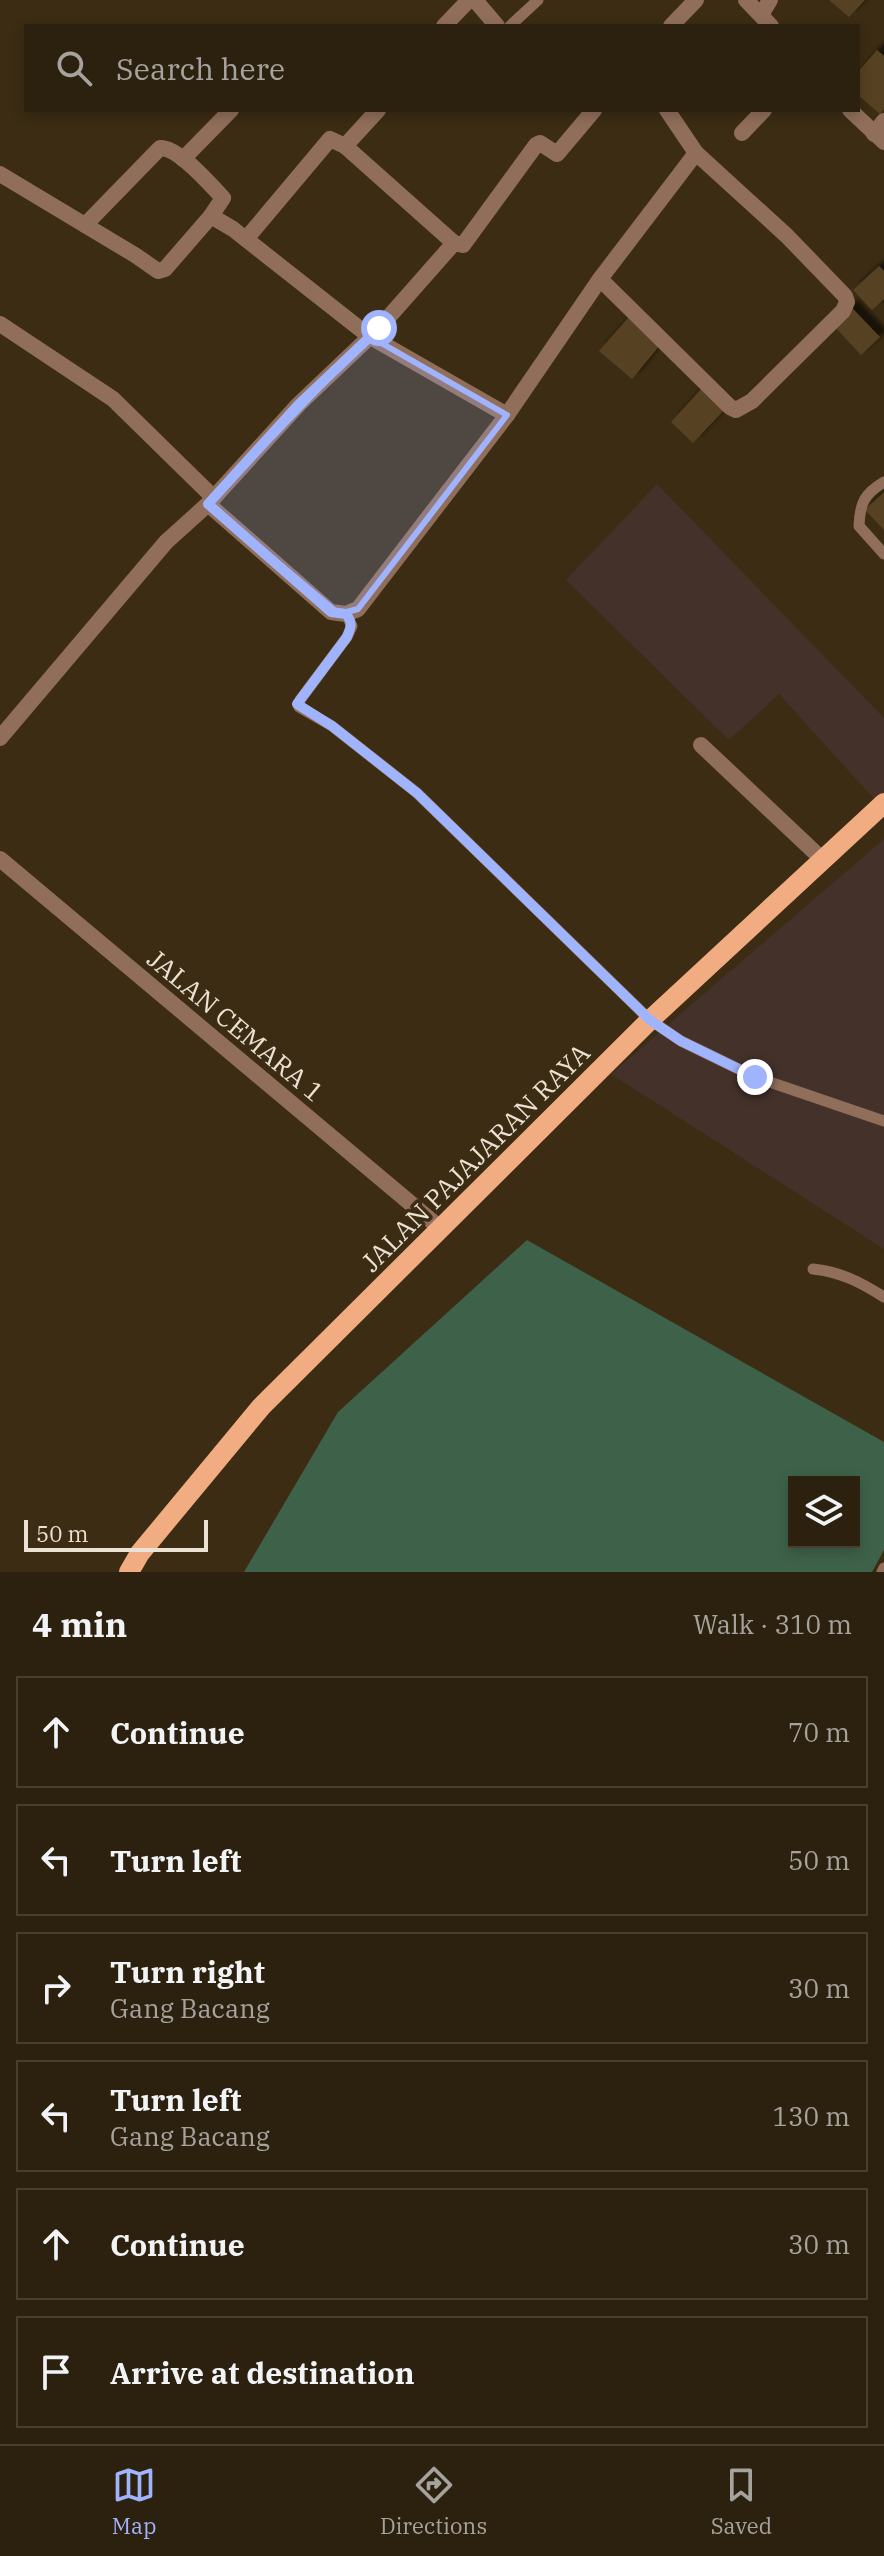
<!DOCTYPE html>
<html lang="en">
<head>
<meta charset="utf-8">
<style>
  :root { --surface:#2c210e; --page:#382e1c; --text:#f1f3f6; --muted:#a6a39e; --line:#483e2e; --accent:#a0b3fd }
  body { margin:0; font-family:"IBM Plex Serif",serif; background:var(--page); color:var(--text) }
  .controls { position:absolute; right:24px; bottom:24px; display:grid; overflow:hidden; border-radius:0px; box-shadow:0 4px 12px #0003 }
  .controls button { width:72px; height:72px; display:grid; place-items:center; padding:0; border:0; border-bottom:2px solid var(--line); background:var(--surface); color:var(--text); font:40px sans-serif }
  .scale { position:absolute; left:24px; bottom:20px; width:184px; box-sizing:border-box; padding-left:8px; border:4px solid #ebe2d3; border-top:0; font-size:22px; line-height:28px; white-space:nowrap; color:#ebe2d3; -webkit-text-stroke:6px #3b2c13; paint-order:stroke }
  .stop { position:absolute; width:24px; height:24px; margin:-18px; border:6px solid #a0b3fd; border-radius:50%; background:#fff }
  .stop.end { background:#a0b3fd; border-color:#fff; box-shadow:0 2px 8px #0008 }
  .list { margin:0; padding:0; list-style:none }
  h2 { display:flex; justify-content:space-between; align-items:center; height:104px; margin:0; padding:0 32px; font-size:34px }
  h2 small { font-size:26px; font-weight:400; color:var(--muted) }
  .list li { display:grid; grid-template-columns:52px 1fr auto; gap:24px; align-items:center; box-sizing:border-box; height:112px; margin:0 16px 16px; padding:0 16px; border:2px solid var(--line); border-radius:0px }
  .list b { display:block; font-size:30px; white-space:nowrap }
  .list p { margin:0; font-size:26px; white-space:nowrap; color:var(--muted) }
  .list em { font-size:26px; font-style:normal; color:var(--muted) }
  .icon { flex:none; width:44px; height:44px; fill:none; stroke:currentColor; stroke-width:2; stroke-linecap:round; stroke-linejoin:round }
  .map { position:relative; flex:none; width:884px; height:1572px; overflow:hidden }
  .search { position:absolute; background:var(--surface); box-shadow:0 4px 12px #0003; left:24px; right:24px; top:24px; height:88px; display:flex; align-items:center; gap:20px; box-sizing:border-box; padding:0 28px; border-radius:0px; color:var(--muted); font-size:30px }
  .sheet { height:872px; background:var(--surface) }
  nav { display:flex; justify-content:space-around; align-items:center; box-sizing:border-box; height:112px; border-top:2px solid var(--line); background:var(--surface); font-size:22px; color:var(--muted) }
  nav a { display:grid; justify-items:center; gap:4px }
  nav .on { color:var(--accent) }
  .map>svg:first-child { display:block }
  .industrial { fill:#44322a }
  .green { fill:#3e6149; fill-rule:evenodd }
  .building { fill:#574320; filter:url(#shadow) }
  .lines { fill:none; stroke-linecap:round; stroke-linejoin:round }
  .lane { stroke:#906e5a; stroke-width:11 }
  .street { stroke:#906e5a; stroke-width:16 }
  .primary { stroke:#f2ac82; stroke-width:20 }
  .route { stroke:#a0b3fd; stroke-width:10 }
  .marked { fill:#a0b3fd; fill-opacity:0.2; stroke:#a0b3fd; stroke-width:6; stroke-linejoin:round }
  .labels { text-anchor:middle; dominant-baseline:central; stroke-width:7; stroke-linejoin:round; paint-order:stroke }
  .street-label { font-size:26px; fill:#ebe2d3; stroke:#3b2c13 }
</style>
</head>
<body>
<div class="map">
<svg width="884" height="1572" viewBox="0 0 884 1572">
  <defs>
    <filter id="shadow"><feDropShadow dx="7" dy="-7" stdDeviation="2" flood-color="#0009"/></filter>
  </defs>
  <rect width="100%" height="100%" fill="#3b2c13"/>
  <g class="industrial">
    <polygon points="657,484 884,718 884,810 779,694 729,740 566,580"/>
    <polygon points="884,839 884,1249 611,1074"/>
  </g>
  <path class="green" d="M527 1240 884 1442V1550L872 1572H244L338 1412ZM794 1482H854V1542H794Z"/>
  <g class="building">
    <polygon points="829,0 865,0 849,17"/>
    <polygon points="877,50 884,56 884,109 880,114 858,95 858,72"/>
    <polygon points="879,266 884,271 884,299 872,310 853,290"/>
    <polygon points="850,306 880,337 861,355 832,324"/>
    <polygon points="628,318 660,345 632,379 599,351"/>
    <polygon points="703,387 726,408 693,443 671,422"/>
    <polygon points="884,492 884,530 865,510"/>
  </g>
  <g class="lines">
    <g class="lane">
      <polyline points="510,26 538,0"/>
      <path d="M884 482C864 494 860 503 859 526L884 554"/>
      <polyline points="346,614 352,626 347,637 300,700 299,707 332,726 417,793 650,1020 681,1041 755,1077 884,1121"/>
      <path d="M813 1269C841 1272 860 1282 884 1297"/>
      <polyline points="882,1572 884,1568"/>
    </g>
    <g class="street">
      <polyline points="475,0 497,26"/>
      <polyline points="746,0 771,26"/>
      <polyline points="761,15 770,0"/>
      <polyline points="444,26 469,0"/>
      <polyline points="671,26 696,0"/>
      <polyline points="850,110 884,142"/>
      <polyline points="742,133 764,110"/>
      <polyline points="874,134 884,121"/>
      <polyline points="345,146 454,243"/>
      <polyline points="183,159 231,110"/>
      <polyline points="0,174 135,255 158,271 165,269 211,216 233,229 369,336 507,415"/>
      <path d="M85 225 160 148C178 147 210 184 223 198L211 216"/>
      <polyline points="246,239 330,139 345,146 378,110"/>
      <polyline points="600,279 730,407 736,410 752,401 843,311 847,302 845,296 787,236 696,153 667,110"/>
      <polyline points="0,324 113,399 214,498"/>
      <polyline points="208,504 331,612 346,614 358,609 507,415 600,279 696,153"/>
      <polyline points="0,738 166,542 208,504 299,404 379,328 454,243 463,245 536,145 540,143 557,154 594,110"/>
      <polyline points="701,745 824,861"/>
      <polyline points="0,859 440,1228"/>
    </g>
    <polyline class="primary" points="129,1572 140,1553 261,1407 650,1020 884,803"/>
  </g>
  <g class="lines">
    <path class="route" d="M379 328 299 404 208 504 331 612 346 614C353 623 351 627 347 637L297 704 332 726 417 793 650 1020 681 1041 755 1077"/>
  </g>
  <path class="marked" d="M369 336 507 415 358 609 339 614 208 504Z"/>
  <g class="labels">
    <g class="street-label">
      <text transform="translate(236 1025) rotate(40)">JALAN CEMARA 1</text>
      <text transform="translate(475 1157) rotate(-45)">JALAN PAJAJARAN RAYA</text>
    </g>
  </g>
</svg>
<div class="controls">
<button><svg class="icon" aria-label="layers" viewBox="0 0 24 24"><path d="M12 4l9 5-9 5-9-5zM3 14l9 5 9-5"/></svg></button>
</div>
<div class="scale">50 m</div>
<div class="stop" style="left:379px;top:328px"></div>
<div class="stop end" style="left:755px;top:1077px"></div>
<div class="search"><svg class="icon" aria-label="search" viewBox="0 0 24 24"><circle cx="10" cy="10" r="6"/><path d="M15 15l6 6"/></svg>Search here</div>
</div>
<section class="sheet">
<h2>4 min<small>Walk · 310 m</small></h2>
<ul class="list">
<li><svg class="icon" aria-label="ahead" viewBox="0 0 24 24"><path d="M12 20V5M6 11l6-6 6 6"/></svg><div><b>Continue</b></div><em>70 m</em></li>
<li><svg class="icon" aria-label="left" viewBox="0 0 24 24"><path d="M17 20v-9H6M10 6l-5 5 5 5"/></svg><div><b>Turn left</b></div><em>50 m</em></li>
<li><svg class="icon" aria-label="right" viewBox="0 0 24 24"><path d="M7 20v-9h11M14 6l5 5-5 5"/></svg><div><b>Turn right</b><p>Gang Bacang</p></div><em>30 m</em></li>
<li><svg class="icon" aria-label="left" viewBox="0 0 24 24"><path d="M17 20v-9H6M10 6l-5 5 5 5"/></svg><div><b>Turn left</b><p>Gang Bacang</p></div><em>130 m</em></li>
<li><svg class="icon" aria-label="ahead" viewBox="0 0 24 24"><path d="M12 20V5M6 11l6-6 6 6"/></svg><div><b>Continue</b></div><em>30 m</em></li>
<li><svg class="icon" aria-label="arrive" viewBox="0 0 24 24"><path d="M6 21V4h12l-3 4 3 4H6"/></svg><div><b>Arrive at destination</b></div></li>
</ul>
</section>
<nav>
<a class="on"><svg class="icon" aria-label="map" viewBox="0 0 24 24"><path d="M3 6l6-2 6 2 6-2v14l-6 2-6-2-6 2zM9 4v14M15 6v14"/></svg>Map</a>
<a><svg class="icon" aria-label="directions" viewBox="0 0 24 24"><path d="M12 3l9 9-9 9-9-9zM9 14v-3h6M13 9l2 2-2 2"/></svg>Directions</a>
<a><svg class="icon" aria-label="saved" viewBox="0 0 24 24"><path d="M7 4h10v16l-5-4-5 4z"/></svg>Saved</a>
</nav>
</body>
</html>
